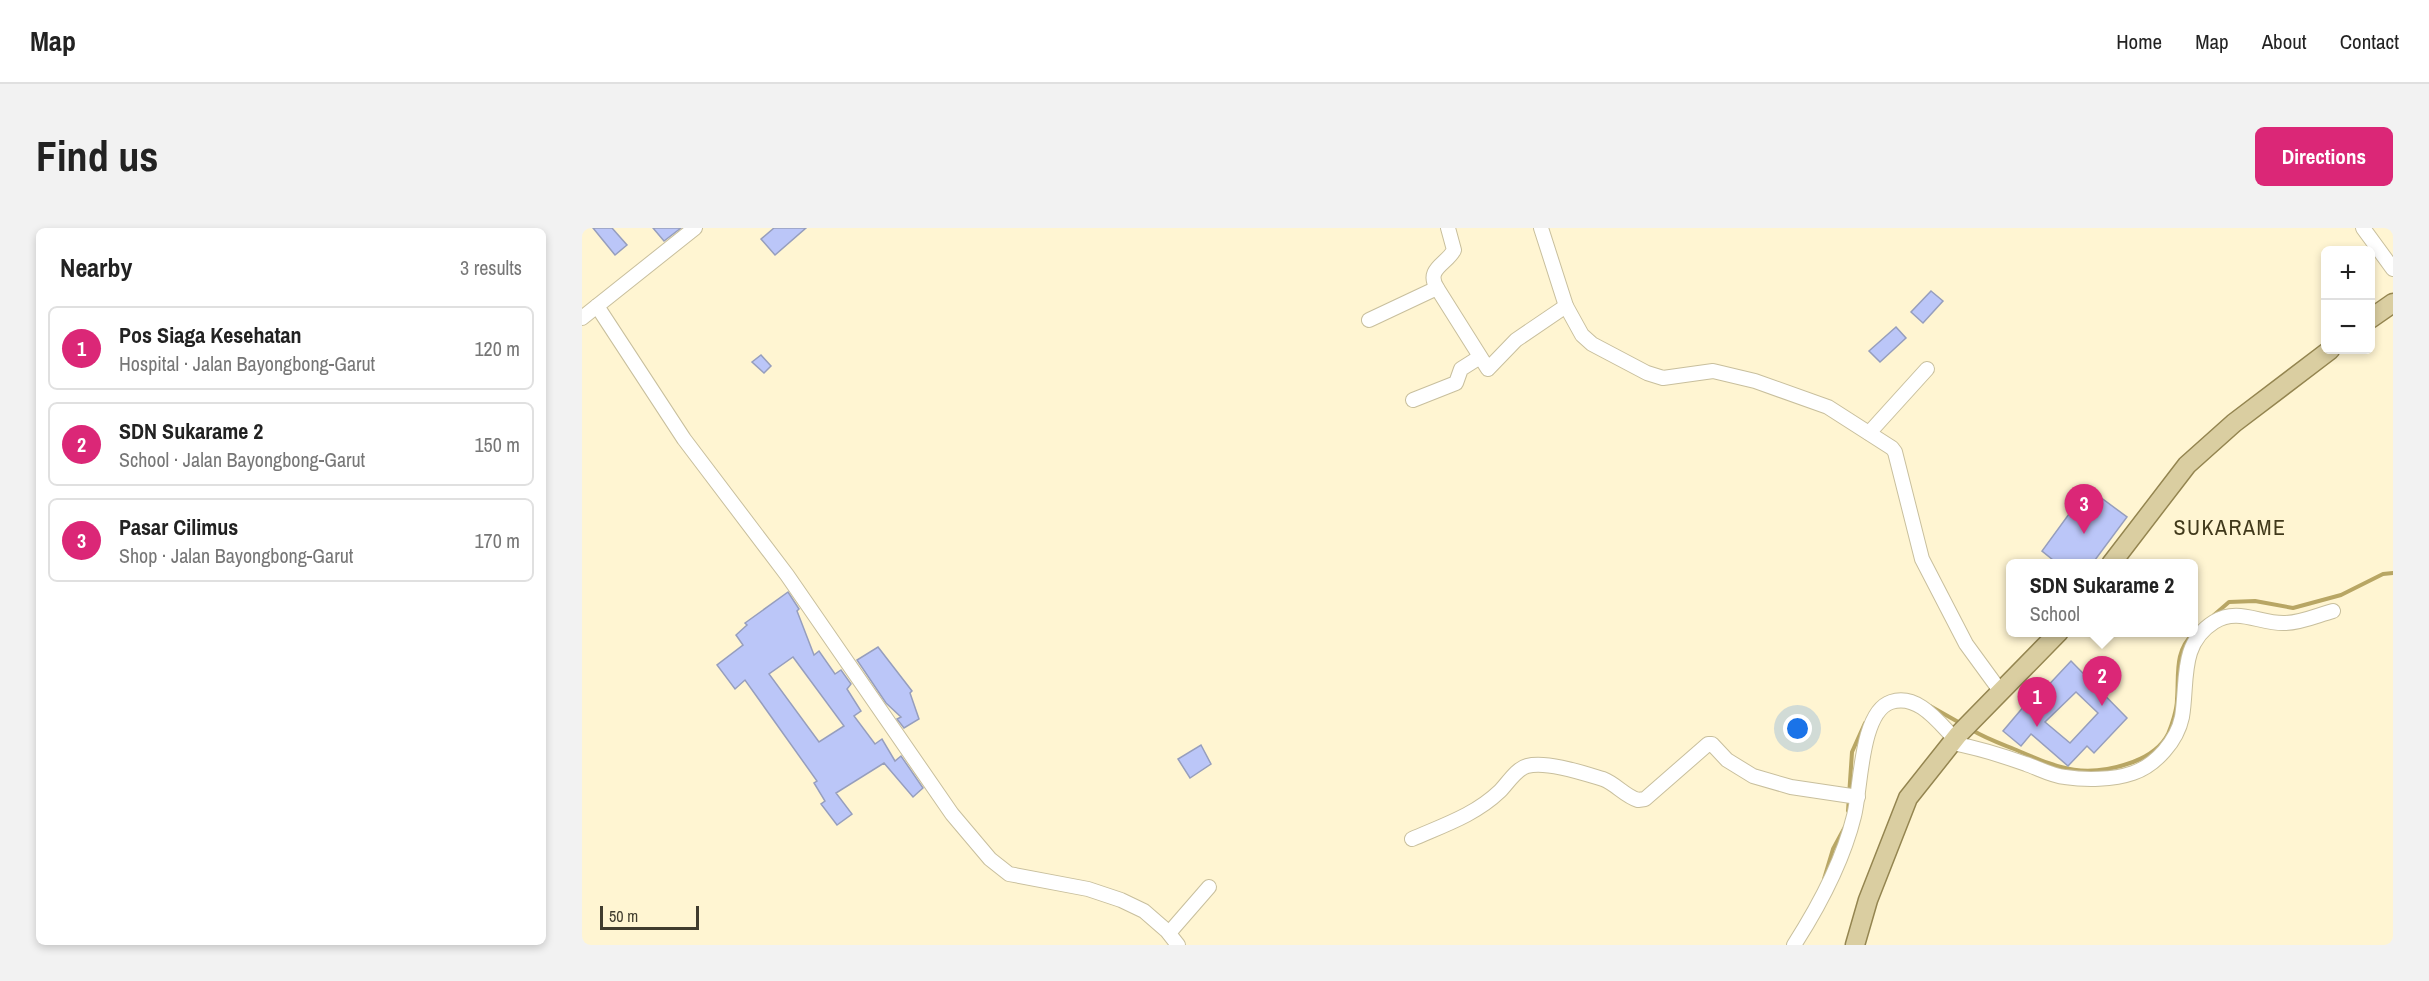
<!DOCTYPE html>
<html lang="en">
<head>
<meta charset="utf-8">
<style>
  :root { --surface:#fff; --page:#f2f2f2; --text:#222; --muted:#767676; --line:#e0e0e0; --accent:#db2777 }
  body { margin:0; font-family:"Archivo Narrow",sans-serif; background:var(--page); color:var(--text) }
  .controls { position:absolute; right:18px; top:18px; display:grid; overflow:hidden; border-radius:9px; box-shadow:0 3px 9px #0003 }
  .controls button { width:54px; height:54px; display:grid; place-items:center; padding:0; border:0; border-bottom:2px solid var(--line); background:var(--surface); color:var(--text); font:30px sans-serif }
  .scale { position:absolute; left:18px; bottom:15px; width:99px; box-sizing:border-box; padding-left:6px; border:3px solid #403c2e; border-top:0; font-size:16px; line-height:21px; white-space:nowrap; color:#403c2e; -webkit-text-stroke:4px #fff5d2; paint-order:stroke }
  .you { position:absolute; left:1216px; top:501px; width:21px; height:21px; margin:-15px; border:4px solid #fff; border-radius:50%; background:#1a73e8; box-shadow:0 0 0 9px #1a73e833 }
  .badge { display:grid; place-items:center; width:39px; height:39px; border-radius:50%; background:var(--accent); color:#fff; font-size:20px; font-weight:700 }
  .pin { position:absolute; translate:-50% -50px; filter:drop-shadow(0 2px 3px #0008) }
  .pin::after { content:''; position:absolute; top:32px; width:21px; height:18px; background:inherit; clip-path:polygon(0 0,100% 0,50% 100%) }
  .popup { position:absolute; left:1424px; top:331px; width:192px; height:78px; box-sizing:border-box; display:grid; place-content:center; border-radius:9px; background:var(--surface); filter:drop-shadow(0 2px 4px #0005); font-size:20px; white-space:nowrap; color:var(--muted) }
  .popup b { font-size:22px; color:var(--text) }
  .popup::after { content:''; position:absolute; left:50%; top:100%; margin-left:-12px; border:12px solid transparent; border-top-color:var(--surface) }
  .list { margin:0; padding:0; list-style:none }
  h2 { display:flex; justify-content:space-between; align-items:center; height:78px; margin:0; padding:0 24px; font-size:26px }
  h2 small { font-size:20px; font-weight:400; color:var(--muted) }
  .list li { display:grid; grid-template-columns:39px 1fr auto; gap:18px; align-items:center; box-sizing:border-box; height:84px; margin:0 12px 12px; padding:0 12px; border:2px solid var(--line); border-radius:9px }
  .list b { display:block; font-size:22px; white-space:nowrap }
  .list p { margin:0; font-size:20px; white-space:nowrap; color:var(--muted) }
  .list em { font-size:20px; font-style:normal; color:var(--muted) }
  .map { position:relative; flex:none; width:1811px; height:717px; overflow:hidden; border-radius:9px }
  header { display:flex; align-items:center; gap:36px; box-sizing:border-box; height:84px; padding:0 30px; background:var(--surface); border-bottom:2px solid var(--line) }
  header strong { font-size:28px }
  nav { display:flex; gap:33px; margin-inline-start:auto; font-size:21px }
  .intro { display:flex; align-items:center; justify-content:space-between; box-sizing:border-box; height:144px; padding:0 36px }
  h1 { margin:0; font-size:42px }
  .button { padding:15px 27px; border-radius:9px; background:var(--accent); color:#fff; font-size:21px; font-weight:700 }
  main { display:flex; gap:36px; padding:0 36px }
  aside { flex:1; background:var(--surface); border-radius:9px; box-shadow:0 3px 9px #0003 }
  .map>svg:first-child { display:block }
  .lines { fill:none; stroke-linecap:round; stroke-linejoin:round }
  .stream { stroke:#b8a664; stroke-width:4 }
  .building { fill:#bbc6f8; stroke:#969ebd; stroke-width:1.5; fill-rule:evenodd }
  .minor-casing { stroke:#c8bf9d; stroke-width:16 }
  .major-casing { stroke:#948550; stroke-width:21 }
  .minor { stroke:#fff; stroke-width:14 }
  .major { stroke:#dacea1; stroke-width:18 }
  .labels { text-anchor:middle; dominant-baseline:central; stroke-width:6; stroke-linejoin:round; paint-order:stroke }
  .quarter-label { font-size:22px; letter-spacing:1.5px; fill:#41391b; stroke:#fff5d2 }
</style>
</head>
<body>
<header>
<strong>Map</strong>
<nav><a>Home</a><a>Map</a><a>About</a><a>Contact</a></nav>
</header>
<div class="intro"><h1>Find us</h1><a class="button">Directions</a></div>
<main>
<aside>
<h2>Nearby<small>3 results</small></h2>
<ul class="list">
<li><span class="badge">1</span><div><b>Pos Siaga Kesehatan</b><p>Hospital · Jalan Bayongbong-Garut</p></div><em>120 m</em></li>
<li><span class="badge">2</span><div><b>SDN Sukarame 2</b><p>School · Jalan Bayongbong-Garut</p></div><em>150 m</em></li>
<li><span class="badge">3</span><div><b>Pasar Cilimus</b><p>Shop · Jalan Bayongbong-Garut</p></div><em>170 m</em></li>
</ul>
</aside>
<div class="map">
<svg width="1811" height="717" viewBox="0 0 1811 717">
  <rect width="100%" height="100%" fill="#fff5d2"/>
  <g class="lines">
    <g class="stream">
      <polyline points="1632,387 1647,374 1673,373 1711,380 1759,367 1801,346 1811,345"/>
      <polyline points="1348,478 1378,495"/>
      <path d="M1390 502C1403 510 1417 515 1432 521 1477 540 1501 552 1551 534 1564 529 1579 520 1586 506 1590 497 1595 481 1595 471 1597 448 1592 423 1611 406"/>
      <polyline points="1266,583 1270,524 1283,495"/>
      <polyline points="1242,651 1251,621 1264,597"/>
    </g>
  </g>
  <g class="building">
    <polygon points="11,0 30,0 45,17 33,27"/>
    <polygon points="71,0 99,0 82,13"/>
    <polygon points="192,0 224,0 193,27 179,11"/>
    <polygon points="1349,63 1361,73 1341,95 1329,84"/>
    <polygon points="1314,99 1324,110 1298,134 1287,123"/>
    <polygon points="179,127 189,138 182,145 170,134"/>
    <polygon points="1506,260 1545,289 1510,336 1476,336 1460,323"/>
    <path d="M206 364 217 381 215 383 232 427 237 423 253 446 259 442 269 456 265 461 279 483 272 488 293 516 300 511 313 533 319 528 341 560 331 569 302 535 254 565 270 586 255 597 239 576 243 573 232 555 235 553 163 452 153 461 135 437 161 417 154 407 165 397 163 395ZM211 429 262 498 237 514 187 446Z"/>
    <polygon points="296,419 330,463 328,465 337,491 322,500 315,491 319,489 304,475 275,432"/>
    <path d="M1489 433 1545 490 1512 525 1505 518 1486 538 1449 506 1439 518 1421 503 1443 477 1446 479ZM1494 464 1516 485 1488 515 1463 494Z"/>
    <polygon points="619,517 629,536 608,550 596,531"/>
  </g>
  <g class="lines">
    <defs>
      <g id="minor">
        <polyline points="113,0 15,78 102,211 205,347 370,586 408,631 427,646 506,661 539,672 562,683 585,703 596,717"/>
        <polyline points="959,0 984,78 1000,107 1010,116 1065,145 1081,150 1131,143 1173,153 1246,179 1310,220 1313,224 1340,331 1384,416 1419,464"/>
        <polyline points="1781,0 1811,41"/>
        <path d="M855 60C843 41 865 36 872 22L866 0"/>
        <polyline points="0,90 15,78"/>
        <polyline points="787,92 855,60 906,141 934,112 984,78"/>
        <polyline points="831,172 874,155 879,141 898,129"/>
        <polyline points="1287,205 1345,141"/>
        <path d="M1370 515C1396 520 1419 527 1444 536 1456 540 1470 548 1483 549 1503 552 1531 552 1551 545 1574 537 1595 513 1600 489 1606 454 1597 416 1632 394 1656 379 1678 396 1703 395 1719 395 1736 387 1751 383"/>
        <path d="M830 611C862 597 893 587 918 563 926 555 934 541 945 538 965 533 1001 545 1021 551 1034 556 1043 568 1056 572L1063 571 1126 516H1130L1145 532 1171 548 1209 559 1276 569"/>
        <polyline points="587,705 627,659"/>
        <path d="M1212 717C1237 678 1261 633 1272 588 1279 562 1278 484 1309 474 1336 465 1357 495 1373 511"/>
      </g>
      <g id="major">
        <polyline points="1788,91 1811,75"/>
        <polyline points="1529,336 1605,237 1652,195 1748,122"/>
        <polyline points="1273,717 1286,672 1326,570 1376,507 1477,404"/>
      </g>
    </defs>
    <use href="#minor" class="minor-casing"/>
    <use href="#major" class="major-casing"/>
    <use href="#minor" class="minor"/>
    <use href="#major" class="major"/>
  </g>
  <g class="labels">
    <g class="quarter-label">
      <text x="1648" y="299">SUKARAME</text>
    </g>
  </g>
</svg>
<div class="controls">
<button>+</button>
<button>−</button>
</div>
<div class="scale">50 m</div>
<div class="you"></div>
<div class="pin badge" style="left:1455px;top:499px">1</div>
<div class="pin badge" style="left:1520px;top:478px">2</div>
<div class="popup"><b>SDN Sukarame 2</b>School</div>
<div class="pin badge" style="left:1502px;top:306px">3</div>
</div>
</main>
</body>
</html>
